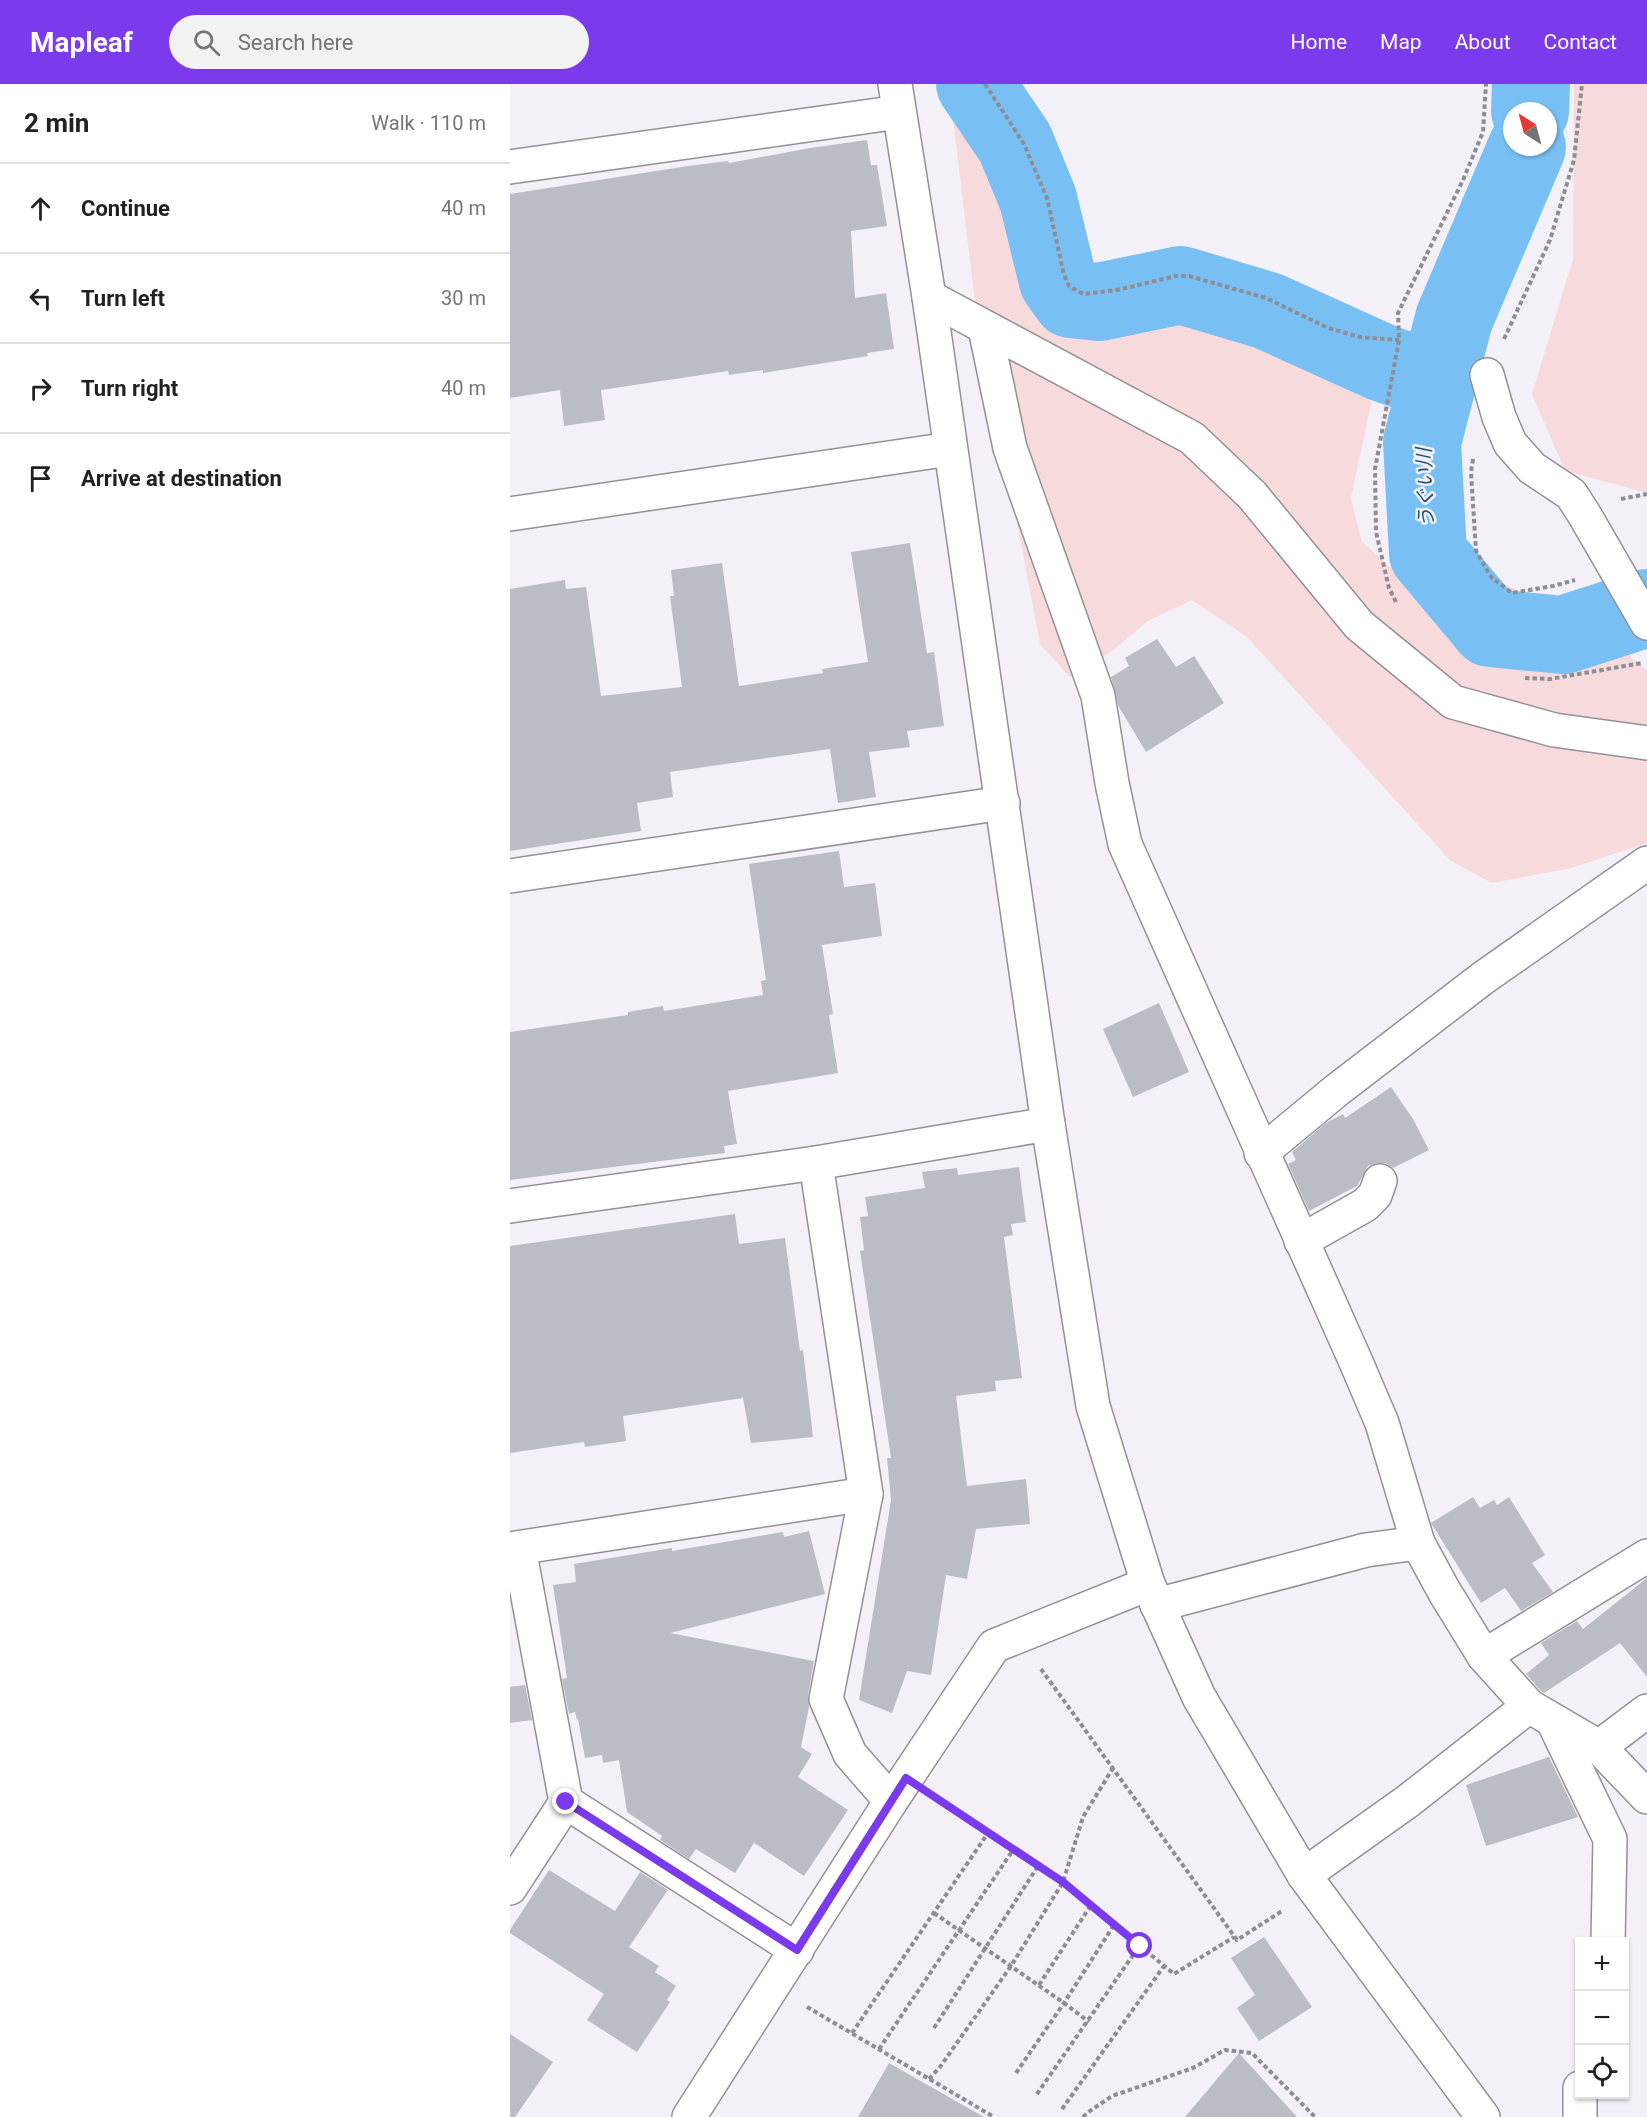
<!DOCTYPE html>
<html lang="en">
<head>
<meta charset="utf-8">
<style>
  :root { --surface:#fff; --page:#f2f2f2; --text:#202124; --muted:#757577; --line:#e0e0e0; --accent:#7c3aed }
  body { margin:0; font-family:Roboto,"Noto Sans JP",sans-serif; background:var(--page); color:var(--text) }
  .controls { position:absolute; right:18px; bottom:18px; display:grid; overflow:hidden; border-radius:0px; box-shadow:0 2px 4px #0004 }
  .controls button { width:54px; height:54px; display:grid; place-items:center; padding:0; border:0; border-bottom:2px solid var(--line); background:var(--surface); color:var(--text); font:30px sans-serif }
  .compass { position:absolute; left:993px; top:18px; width:54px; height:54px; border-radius:50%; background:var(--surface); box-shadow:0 2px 4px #0004; rotate:324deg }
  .stop { position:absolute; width:18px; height:18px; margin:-14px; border:4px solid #7c3aed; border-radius:50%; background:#fff }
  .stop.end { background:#7c3aed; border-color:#fff; box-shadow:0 2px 6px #0008 }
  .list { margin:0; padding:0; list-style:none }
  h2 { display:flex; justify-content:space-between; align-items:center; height:78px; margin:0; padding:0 24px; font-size:26px }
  h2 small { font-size:20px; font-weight:400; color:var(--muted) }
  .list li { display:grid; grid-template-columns:39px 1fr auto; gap:18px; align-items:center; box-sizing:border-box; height:90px; padding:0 24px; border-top:2px solid var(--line) }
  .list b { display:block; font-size:22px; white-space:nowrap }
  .list em { font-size:20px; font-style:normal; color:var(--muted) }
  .icon { flex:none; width:33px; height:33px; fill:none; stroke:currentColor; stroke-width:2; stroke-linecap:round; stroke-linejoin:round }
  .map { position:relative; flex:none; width:1137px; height:2033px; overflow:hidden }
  header { display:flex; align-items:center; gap:36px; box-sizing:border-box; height:84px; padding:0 30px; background:var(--accent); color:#fff }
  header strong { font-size:28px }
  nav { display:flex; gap:33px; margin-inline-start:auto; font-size:21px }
  .search { width:420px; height:54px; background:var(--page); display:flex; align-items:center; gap:15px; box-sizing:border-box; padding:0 21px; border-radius:33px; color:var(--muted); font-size:22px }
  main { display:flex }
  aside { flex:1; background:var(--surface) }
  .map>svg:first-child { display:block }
  .green { fill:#f7dadc }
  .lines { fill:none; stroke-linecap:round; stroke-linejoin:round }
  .river { stroke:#78c0f4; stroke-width:78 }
  .building { fill:#bbbdc5 }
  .street-casing { stroke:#949098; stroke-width:36 }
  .secondary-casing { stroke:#949098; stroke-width:36 }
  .path { stroke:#8f8c92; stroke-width:4; stroke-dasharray:4.5 3; stroke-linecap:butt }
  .street { stroke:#fff; stroke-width:33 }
  .secondary { stroke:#fff; stroke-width:33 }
  .route { stroke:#7c3aed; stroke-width:8 }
  .labels { text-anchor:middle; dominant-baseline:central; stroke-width:5; stroke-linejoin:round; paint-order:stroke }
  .water-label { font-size:20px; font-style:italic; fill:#1e5477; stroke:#f4f0f8 }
</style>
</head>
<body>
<header>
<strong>Mapleaf</strong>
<div class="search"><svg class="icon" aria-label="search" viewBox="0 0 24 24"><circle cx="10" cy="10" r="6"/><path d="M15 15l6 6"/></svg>Search here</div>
<nav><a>Home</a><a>Map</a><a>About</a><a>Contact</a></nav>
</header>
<main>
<aside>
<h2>2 min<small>Walk · 110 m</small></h2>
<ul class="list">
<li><svg class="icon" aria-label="ahead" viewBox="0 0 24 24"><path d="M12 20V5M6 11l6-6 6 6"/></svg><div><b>Continue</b></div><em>40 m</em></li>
<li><svg class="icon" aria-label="left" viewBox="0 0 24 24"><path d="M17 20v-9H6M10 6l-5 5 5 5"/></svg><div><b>Turn left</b></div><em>30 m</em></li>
<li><svg class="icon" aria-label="right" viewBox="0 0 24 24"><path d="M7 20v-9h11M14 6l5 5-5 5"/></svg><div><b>Turn right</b></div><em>40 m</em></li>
<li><svg class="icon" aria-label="arrive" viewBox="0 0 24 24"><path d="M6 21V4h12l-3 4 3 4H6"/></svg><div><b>Arrive at destination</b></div></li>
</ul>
</aside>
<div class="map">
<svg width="1137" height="2033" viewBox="0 0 1137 2033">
  <rect width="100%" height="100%" fill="#f4f0f8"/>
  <g class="green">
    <polygon points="1064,0 1137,0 1137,409 1055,387 1022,310 1063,175"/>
    <polygon points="466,19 485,28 538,144 572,185 817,261 849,281 861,320 841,414 852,458 887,489 992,500 1073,531 1137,587 1137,759 1061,784 982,799 941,777 737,553 682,516 638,537 601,568 560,593 530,560 464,210 442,27"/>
  </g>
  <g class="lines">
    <g class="river">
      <polyline points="465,0 505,59 528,115 548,197 561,215 589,218 671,201 758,227 873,279 928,298"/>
      <polyline points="1020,27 1021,0"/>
      <polyline points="1017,63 944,235 912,358 918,470 980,544 1053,551 1137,524"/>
    </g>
  </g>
  <g class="building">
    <polygon points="357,56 361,81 367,81 377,142 341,147 345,214 376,209 384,265 357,269 358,272 253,289 253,286 219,291 218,287 91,306 95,336 54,342 50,306 0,314 0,110 178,82 218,77 219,79 300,64"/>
    <polygon points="400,459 417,569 424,568 434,642 397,647 400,663 359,668 366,713 328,719 320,665 160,688 163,713 127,719 131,747 0,767 0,505 55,496 56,505 76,503 91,612 172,603 160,512 164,512 161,486 212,479 229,602 313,589 312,585 358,578 341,468"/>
    <polygon points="647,555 666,583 684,572 714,619 636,668 609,623 601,593 619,582 615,574"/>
    <polygon points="329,767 334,803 365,799 372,852 312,861 323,930 319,931 328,989 218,1007 227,1060 214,1062 215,1069 0,1096 0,948 118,931 118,928 153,922 154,927 253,911 251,897 256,896 239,780"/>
    <polygon points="649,919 679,988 623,1013 593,945"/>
    <polygon points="881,1003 903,1035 919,1066 883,1084 876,1079 867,1079 858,1082 847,1102 799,1127 778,1080 786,1076 782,1068 816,1039 833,1030 835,1034"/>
    <polygon points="509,1083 516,1138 501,1140 503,1151 494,1153 512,1294 485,1297 486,1307 446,1312 457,1402 516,1395 520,1440 466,1445 457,1495 436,1491 421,1591 397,1587 382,1629 349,1616 381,1416 377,1374 381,1374 350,1167 354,1166 350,1133 358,1132 355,1113 415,1104 412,1088 447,1084 448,1091"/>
    <polygon points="225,1130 229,1160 275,1154 290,1267 293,1266 303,1353 241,1359 233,1314 113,1332 116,1357 75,1363 74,1358 0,1369 0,1162"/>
    <polygon points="963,1413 970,1424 984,1416 987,1421 999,1413 1035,1471 1022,1479 1043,1508 1011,1527 995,1504 971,1519 921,1439"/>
    <polygon points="299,1447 315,1510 160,1549 304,1577 298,1611 299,1623 291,1663 302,1670 288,1693 338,1726 294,1792 244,1759 225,1789 186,1765 179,1775 150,1756 152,1752 117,1728 109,1676 93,1679 92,1671 75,1674 68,1635 67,1636 65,1628 59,1630 52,1595 57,1594 43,1501 66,1498 64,1480 162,1464 162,1467 273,1448 274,1453"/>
    <polygon points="1137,1494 1137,1593 1110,1559 1034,1609 1031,1607 1016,1590 1039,1571 1031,1559 1067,1537 1073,1545"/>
    <polygon points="15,1601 22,1636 0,1639 0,1603"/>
    <polygon points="1039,1673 1068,1733 976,1762 956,1701"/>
    <polygon points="39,1786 105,1827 130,1788 158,1806 119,1863 149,1882 145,1888 166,1902 157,1916 160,1918 127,1968 77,1936 94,1910 0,1849 0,1846"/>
    <polygon points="754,1853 802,1923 749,1957 727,1924 745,1911 721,1874"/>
    <polygon points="0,1950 43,1978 5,2033 0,2033"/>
    <polygon points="729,1969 787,2033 675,2033"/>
    <polygon points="379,1979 474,2033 348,2033"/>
  </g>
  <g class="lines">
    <defs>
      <g id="street">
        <polyline points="0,83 389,28"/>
        <polyline points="419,213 682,354 742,411 849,541 943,618 1044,646 1137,659"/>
        <polyline points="475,244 500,364 588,612 602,699 615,760 846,1278 872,1339 908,1459 934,1507 974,1572 1019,1622 1089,1663 1137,1713"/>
        <polyline points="977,291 989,333 1000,359 1022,384 1061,410 1074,430 1137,539"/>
        <polyline points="0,792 493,719"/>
        <polyline points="751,1069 827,1006 973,894 1137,779"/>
        <polyline points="306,1079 356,1410 316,1615 340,1670 381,1717"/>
        <polyline points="0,1122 306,1079 538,1040"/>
        <polyline points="791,1157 855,1121 865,1111 870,1097"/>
        <polyline points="0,1465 356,1410"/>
        <polyline points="647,1521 856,1466 908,1459"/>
        <polyline points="974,1572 1137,1472"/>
        <polyline points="1043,1637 1100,1755 1098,1858"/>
        <polyline points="1089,1663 1137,1627"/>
        <polyline points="56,1718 287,1866"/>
        <polyline points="794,1791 898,1717 1019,1622"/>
        <polyline points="0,1804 56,1718 9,1464"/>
        <polyline points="1070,2004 1070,2033"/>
        <polyline points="179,2033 381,1717 484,1562 638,1500"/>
      </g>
      <g id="secondary">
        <polyline points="385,0 419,213 538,1040 583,1322 638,1500 689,1613 794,1791 973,2033"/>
        <polyline points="0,430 440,365"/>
      </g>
    </defs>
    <use href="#street" class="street-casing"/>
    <use href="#secondary" class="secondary-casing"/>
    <g class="path">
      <polyline points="475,0 514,60 537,114 554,191 559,202 573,210 607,206 666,192 679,192 756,214 818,244 850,253 889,256"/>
      <polyline points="994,255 1040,156 1064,76 1072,0"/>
      <polyline points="963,375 961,388 966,467 981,493 1002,509 1043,502 1065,496"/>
      <polyline points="1111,415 1137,410"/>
      <polyline points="886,518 879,504 866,448 865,385 889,256 888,229 953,96 973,48 976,0"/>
      <polyline points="1015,594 1040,595 1132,579"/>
      <polyline points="531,1585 727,1856 772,1827"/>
      <polyline points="430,1716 553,1798 664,1890 724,1853"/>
      <polyline points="424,1829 554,1919 579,1938"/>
      <polyline points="529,1901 581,1821"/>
      <polyline points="297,1923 484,2033"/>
      <polyline points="424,1944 528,1782"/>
      <polyline points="342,1949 478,1749"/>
      <polyline points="369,1965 503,1766"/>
      <polyline points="506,1989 554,1919 604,1841"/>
      <polyline points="419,1995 430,1983 501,1882 553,1798 573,1733 603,1684"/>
      <polyline points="527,2010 630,1861"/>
      <polyline points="552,2025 654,1882"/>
      <polyline points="573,2033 577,2029 602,2012 683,1984 715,1966 742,1969 805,2033"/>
    </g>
    <use href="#street" class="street"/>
    <use href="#secondary" class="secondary"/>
  </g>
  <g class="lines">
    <polyline class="route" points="56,1718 287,1866 396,1694 553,1798 630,1862"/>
  </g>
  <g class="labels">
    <g class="water-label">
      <text transform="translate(915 404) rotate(-92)">うぐい川</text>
    </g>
  </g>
</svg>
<div class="controls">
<button>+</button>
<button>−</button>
<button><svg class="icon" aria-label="locate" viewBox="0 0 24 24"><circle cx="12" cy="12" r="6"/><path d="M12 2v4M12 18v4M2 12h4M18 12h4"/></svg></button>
</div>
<svg class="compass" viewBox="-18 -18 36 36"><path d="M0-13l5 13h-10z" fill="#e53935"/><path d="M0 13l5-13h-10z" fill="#757577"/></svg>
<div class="stop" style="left:630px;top:1862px"></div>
<div class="stop end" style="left:56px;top:1718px"></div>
</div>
</main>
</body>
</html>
